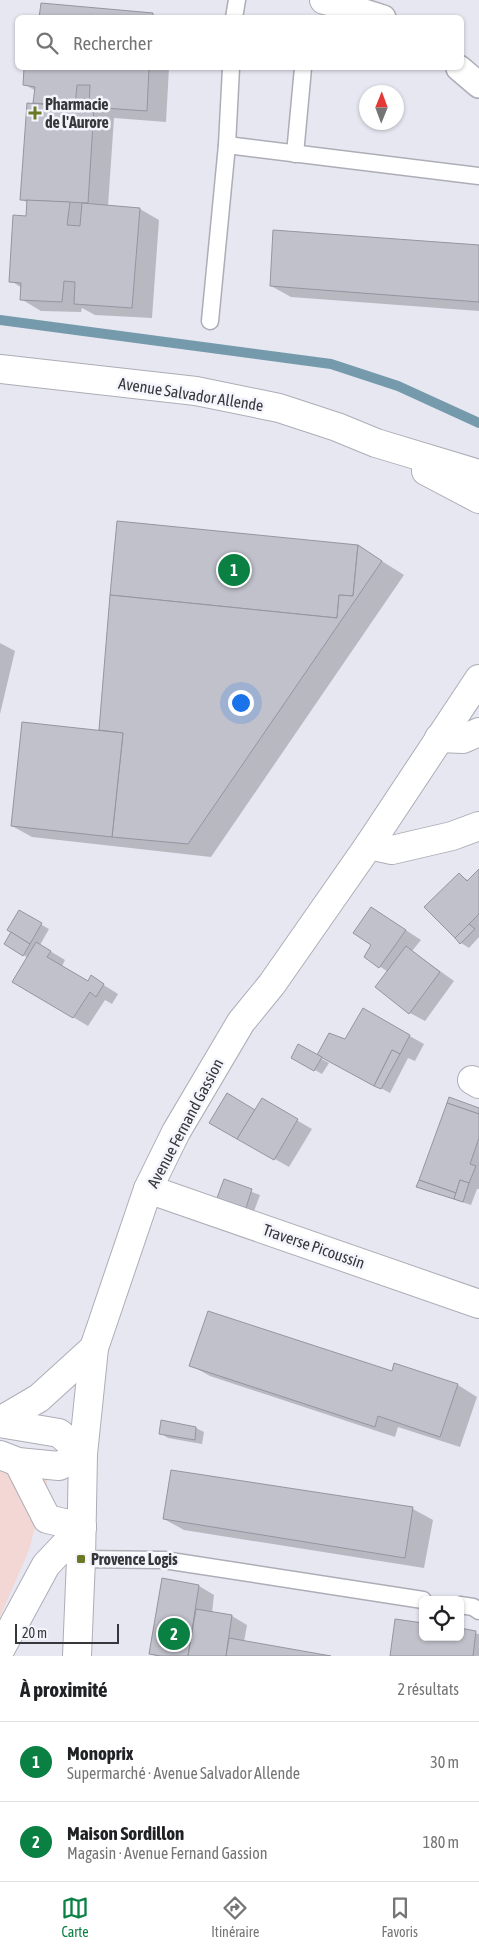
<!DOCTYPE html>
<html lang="fr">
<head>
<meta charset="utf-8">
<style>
  :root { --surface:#fff; --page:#f6f6f6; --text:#202124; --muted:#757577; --line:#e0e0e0; --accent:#0b8043 }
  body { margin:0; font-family:"Asap Condensed",sans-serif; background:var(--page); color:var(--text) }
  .controls { position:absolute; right:15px; bottom:15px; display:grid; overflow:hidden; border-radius:8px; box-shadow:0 1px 4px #0004 }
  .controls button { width:45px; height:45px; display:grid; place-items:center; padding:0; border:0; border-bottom:1px solid var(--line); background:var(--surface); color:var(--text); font:25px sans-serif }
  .compass { position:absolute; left:359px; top:85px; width:45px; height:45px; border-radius:50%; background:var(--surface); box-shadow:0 1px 4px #0004; rotate:1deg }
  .scale { position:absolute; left:15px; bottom:12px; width:104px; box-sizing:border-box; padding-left:5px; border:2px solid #37373b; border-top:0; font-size:14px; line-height:18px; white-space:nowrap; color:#37373b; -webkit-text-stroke:4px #f4f4fd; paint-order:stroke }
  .you { position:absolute; left:240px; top:702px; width:18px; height:18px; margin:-12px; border:4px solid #fff; border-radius:50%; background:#1a73e8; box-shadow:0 0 0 8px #1a73e833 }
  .badge { display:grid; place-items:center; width:32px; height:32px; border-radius:50%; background:var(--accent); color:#fff; font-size:16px; font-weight:700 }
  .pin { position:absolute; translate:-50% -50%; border:2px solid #fff; box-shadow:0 1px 5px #0006 }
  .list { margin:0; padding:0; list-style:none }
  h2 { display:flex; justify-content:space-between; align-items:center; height:65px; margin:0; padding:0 20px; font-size:21px }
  h2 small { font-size:16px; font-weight:400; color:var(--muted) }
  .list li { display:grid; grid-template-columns:32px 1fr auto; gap:15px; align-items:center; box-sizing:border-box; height:80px; padding:0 20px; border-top:1px solid var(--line) }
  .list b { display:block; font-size:19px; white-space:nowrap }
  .list p { margin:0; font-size:16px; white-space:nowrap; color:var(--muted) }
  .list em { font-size:16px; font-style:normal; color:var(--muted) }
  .icon { flex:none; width:28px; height:28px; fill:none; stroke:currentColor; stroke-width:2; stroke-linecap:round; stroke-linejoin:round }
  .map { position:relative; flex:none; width:479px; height:1656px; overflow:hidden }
  .search { position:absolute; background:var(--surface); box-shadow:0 1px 4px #0004; left:15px; right:15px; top:15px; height:55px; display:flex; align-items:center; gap:12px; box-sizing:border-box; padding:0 18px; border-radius:8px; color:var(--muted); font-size:19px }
  .sheet { height:225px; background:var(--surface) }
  nav { display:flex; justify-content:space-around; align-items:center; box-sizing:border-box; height:70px; border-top:1px solid var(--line); background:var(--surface); font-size:14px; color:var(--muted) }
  nav a { display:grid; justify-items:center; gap:2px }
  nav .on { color:var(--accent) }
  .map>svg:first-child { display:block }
  .commercial { fill:#f2d7d4 }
  .shadow { fill:#0003 }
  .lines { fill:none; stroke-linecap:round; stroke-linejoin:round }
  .stream { stroke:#759aab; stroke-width:10 }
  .building { fill:#c1c1cc; stroke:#94959f }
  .service-casing { stroke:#adadb7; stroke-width:19 }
  .pedestrian-casing { stroke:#adadb7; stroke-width:28 }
  .minor-casing { stroke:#adadb7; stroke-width:30 }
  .tertiary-casing { stroke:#adadb7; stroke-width:30 }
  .service { stroke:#fff; stroke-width:16 }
  .pedestrian { stroke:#fff; stroke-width:25 }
  .minor { stroke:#fff; stroke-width:28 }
  .tertiary { stroke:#fff; stroke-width:28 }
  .poi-dot { fill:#6c7825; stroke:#f4f4fd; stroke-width:2 }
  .labels { text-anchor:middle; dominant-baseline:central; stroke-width:5; stroke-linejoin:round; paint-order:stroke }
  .poi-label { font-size:16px; font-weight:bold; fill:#37373b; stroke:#f4f4fd; text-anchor:start }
  .street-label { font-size:16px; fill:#37373b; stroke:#f4f4fd }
</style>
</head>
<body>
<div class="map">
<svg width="479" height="1656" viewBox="0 0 479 1656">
  <rect width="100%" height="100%" fill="#e7e7f2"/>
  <polygon class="commercial" points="0,1459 49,1475 29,1550 0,1617"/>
  <g class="shadow">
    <polygon points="25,68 169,68 166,122 114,118 108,206 140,209 159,220 152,318 95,315 82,308 81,312 41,311 21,299 22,288 11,281 27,217 28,203 21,199 36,91 24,84"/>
    <polygon points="479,246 479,311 291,297 271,286"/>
    <polygon points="358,546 404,575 211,857 32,837 12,826 105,732 101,729"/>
    <polygon points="0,643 15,651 0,714"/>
    <polygon points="479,871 479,937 469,948 461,943 426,907 459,875 468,880"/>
    <polygon points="372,908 421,940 412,951 454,981 425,1021 410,1013 376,987 388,972 366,957 373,945"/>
    <polygon points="19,912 49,929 40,945 65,960 62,966 88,982 91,977 118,994 112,1004 105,1000 88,1026 14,982 28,958 6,944 13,932"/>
    <polygon points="363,1010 424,1044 415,1061 408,1058 390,1093 333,1063"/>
    <polygon points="298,1046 329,1063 322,1074 293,1058"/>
    <polygon points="262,1100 312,1129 289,1167 211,1123 255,1111"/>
    <polygon points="479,1110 479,1189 477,1189 471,1205 425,1190 418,1186"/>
    <polygon points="224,1181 260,1195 254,1211 219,1198"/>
    <polygon points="395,1364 458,1385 477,1397 460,1447 398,1427 395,1437 210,1376 190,1365 392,1372"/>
    <polygon points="162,1422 196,1428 204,1432 202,1444 168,1438 160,1433"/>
    <polygon points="172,1472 413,1509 433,1520 424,1568 184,1530 164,1519"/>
    <polygon points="199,1586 214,1595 212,1613 232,1616 247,1625 244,1642 324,1656 155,1656 151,1653"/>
    <polygon points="460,1630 479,1634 479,1656 391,1656 423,1637 460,1637"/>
  </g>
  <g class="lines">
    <polyline class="stream" points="0,320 331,364 398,386 479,423"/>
  </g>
  <g class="building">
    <polygon points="41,3 153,13 153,18 39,18"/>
    <polygon points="24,68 149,68 147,111 89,107 90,85 77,85 75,106 33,103 35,87 23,85"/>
    <polygon points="27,103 94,108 88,203 20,200"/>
    <polygon points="27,200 70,202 67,225 80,226 82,203 140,208 132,308 74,304 75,282 64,281 62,302 20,300 21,283 9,282 13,215 26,216"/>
    <polygon points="273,230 479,245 479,302 270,286"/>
    <polygon points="117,521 358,545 353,596 339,595 337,618 110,595"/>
    <polygon points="358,545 382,561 188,844 112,837 123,733 99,730 110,595 337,618 339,595 353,596"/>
    <polygon points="22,722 123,733 112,837 11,826"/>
    <polygon points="479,869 479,914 455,938 424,907 459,873 467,881"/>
    <polygon points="371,907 406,930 379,968 364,957 371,945 353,933"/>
    <polygon points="19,910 42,923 30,944 7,930"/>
    <polygon points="469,924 475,929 460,944 455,938"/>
    <polygon points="11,932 30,944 23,956 4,944"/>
    <polygon points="36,942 51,951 47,957 88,981 91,975 104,984 96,997 90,992 73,1018 12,982"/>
    <polygon points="406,946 440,972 409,1014 375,987"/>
    <polygon points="363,1008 410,1035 400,1054 392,1050 374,1086 317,1055 329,1033 345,1039"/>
    <polygon points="298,1044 322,1057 314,1071 291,1058"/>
    <polygon points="392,1050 400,1054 381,1089 374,1086"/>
    <polygon points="227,1093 255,1110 237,1139 209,1123"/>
    <polygon points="449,1097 479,1108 479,1114 447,1103"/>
    <polygon points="262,1098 298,1119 274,1160 237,1139"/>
    <polygon points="447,1103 479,1114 479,1138 470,1164 476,1166 469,1183 460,1180 456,1193 419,1180"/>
    <polygon points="224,1179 252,1189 246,1208 217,1198"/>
    <polygon points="419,1180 456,1193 454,1199 416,1187"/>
    <polygon points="460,1180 469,1183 463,1202 454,1199"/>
    <polygon points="208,1311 392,1371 394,1363 458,1384 440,1437 378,1416 375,1427 189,1366"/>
    <polygon points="161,1420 196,1427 195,1440 159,1434"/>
    <polygon points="171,1470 413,1507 405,1558 163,1519"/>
    <polygon points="162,1578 199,1585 188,1656 161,1656 149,1654"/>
    <polygon points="196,1609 232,1615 226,1656 188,1656"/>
    <polygon points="395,1619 423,1623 423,1637 460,1637 460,1628 476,1631 473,1656 390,1656"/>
    <polygon points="229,1638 331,1656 226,1656"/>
  </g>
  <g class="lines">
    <defs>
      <g id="service">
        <polyline points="234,18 237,0"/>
        <polyline points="227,145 479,176"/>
        <polyline points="295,154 303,68"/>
        <polyline points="210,321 227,145 231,68"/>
        <polyline points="81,1559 164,1560 423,1600"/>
        <polyline points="460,1605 473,1607 479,1611"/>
      </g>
      <g id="pedestrian">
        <polyline points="336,3 383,18"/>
        <polyline points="459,68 479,85"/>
      </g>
      <g id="minor">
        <polyline points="324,0 336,3"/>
        <polyline points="0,369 196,391 279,408 337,427 376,443 479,474"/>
        <polyline points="426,471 479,499"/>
        <polyline points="439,738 463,739 479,732"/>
        <polyline points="369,845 392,850 452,836 479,826"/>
        <polyline points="472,1080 479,1084"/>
        <polyline points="148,1189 479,1304"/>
        <polyline points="0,1421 39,1398 94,1348"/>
        <polyline points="0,1423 59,1433 83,1454 59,1466 18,1462 0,1455"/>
        <polyline points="18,1462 47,1519 82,1527"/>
        <polyline points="0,1650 46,1565 82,1527"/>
      </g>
      <polyline id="tertiary" points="77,1656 81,1559 83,1454 94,1348 148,1189 176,1132 241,1022 272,984 369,845 479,679"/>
    </defs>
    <use href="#service" class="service-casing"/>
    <use href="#pedestrian" class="pedestrian-casing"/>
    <use href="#minor" class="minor-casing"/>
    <use href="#tertiary" class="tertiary-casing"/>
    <use href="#service" class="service"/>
    <use href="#pedestrian" class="pedestrian"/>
    <use href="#minor" class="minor"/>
    <use href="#tertiary" class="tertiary"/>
  </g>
  <g class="poi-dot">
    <path d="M32.5 105.5h5v5h5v5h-5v5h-5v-5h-5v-5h5z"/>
    <rect x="76" y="1554" width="10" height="10" rx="2.5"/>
  </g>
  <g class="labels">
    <g class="poi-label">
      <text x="45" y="104">Pharmacie<tspan x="45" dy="18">de l'Aurore</tspan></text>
      <text x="91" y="1559">Provence Logis</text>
    </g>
    <g class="street-label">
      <text transform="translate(191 394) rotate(9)">Avenue Salvador Allende</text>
      <text transform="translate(185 1123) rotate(-62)">Avenue Fernand Gassion</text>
      <text transform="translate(314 1246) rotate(19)">Traverse Picoussin</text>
    </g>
  </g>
</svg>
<div class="controls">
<button><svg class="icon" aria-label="locate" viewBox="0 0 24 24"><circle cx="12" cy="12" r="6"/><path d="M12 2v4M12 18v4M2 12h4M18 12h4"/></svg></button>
</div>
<svg class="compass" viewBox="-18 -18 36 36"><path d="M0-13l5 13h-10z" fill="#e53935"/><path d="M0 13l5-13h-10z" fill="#757577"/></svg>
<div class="scale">20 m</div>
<div class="you"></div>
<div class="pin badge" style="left:234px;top:570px">1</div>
<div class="pin badge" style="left:174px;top:1634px">2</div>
<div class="search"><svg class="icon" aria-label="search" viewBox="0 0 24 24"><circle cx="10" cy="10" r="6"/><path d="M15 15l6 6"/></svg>Rechercher</div>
</div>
<section class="sheet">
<h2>À proximité<small>2 résultats</small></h2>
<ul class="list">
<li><span class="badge">1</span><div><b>Monoprix</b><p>Supermarché · Avenue Salvador Allende</p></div><em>30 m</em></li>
<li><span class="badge">2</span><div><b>Maison Sordillon</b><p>Magasin · Avenue Fernand Gassion</p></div><em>180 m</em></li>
</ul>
</section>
<nav>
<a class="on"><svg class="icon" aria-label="map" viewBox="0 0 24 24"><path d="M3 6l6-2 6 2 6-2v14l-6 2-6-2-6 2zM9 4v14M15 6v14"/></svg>Carte</a>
<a><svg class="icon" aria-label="directions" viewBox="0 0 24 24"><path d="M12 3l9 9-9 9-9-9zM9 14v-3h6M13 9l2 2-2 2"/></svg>Itinéraire</a>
<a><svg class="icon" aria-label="saved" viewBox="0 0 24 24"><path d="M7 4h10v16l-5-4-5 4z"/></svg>Favoris</a>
</nav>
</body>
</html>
